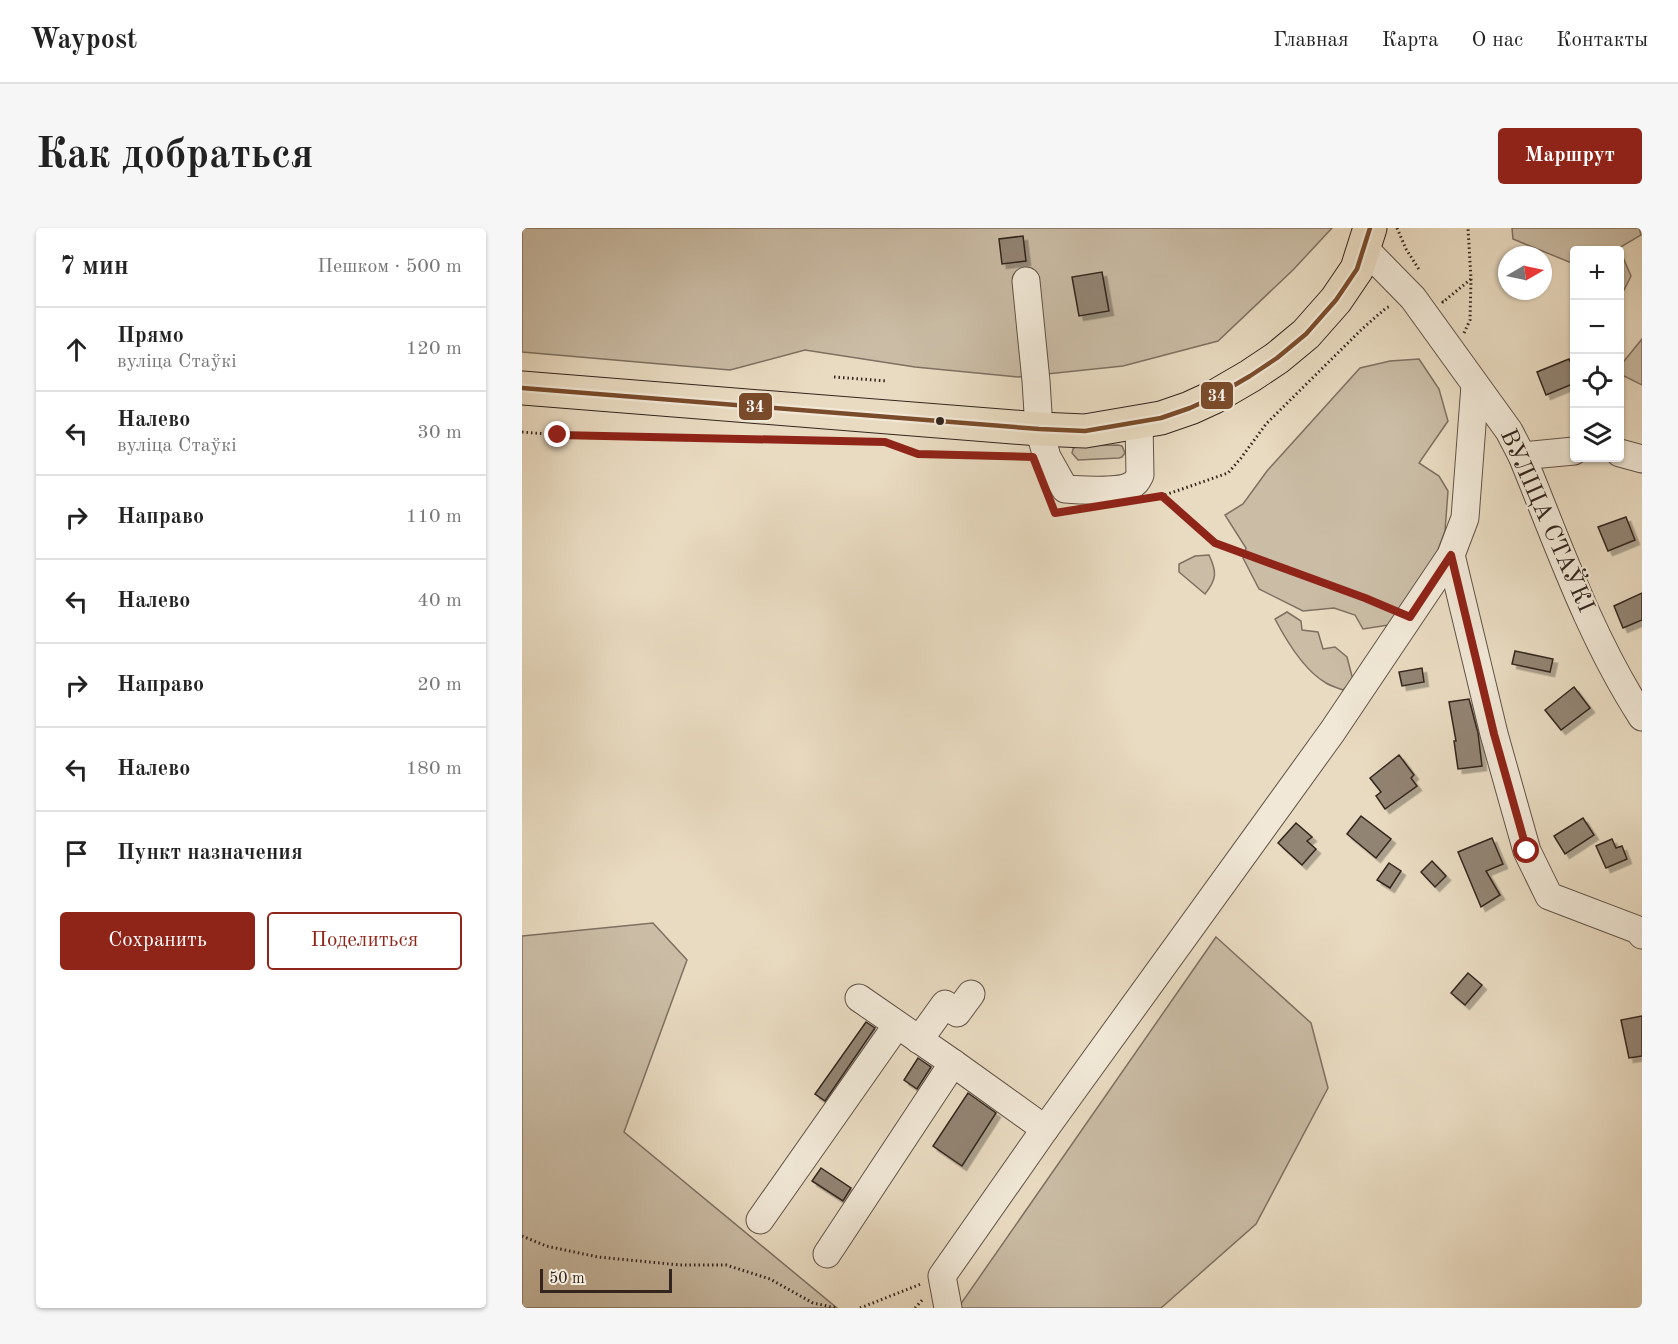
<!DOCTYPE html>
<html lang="ru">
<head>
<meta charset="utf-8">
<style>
  :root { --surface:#fff; --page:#f6f6f6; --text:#222; --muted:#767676; --line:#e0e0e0; --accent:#8f2418 }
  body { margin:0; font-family:"Old Standard TT",serif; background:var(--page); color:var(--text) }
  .controls { position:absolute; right:18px; top:18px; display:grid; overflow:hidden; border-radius:6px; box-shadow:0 2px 4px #0004 }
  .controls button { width:54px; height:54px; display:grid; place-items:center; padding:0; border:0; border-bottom:2px solid var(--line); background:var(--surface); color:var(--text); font:30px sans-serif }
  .compass { position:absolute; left:976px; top:18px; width:54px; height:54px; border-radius:50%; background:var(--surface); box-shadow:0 2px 4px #0004; rotate:81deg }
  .scale { position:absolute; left:18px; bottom:15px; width:132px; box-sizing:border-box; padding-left:6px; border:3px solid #33251e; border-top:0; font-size:16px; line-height:21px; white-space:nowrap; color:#33251e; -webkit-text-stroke:4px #f1e8d7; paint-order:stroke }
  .stop { position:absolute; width:18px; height:18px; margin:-14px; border:4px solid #8f2418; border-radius:50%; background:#fff }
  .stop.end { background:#8f2418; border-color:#fff; box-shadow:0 2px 6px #0008 }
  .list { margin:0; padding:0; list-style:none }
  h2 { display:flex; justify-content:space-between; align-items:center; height:78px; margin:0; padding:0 24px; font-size:26px }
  h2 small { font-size:20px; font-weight:400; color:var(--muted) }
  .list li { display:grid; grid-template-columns:39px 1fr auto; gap:18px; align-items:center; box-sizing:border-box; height:84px; padding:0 24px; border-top:2px solid var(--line) }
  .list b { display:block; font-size:22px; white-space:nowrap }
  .list p { margin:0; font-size:20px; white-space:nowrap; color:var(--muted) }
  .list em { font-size:20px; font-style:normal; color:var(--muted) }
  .actions { display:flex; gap:12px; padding:18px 24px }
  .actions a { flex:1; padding:14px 0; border:2px solid var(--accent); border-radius:6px; text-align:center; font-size:21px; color:var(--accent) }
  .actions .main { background:var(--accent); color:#fff }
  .icon { flex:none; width:33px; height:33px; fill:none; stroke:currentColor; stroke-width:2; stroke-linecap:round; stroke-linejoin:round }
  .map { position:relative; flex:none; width:1120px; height:1080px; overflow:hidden; border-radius:6px }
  header { display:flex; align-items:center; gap:36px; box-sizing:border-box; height:84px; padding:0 30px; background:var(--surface); border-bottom:2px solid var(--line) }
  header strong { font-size:28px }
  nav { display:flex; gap:33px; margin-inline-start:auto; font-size:21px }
  .intro { display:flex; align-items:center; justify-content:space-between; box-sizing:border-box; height:144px; padding:0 36px }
  h1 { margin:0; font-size:42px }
  .button { padding:15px 27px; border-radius:6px; background:var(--accent); color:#fff; font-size:21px; font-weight:700 }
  main { display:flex; gap:36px; padding:0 36px }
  aside { flex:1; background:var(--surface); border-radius:6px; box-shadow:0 2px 4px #0004 }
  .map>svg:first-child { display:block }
  .green { fill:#cabca5; stroke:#7e7062; stroke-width:1.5 }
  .building { fill:#928473; stroke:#33251e; stroke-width:1.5; filter:url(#shadow) }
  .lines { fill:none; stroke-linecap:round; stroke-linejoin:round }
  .minor-casing { stroke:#605247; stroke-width:29 }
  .major-casing { stroke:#33251e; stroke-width:35 }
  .path { stroke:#33251e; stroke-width:3; stroke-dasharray:1.5 3; stroke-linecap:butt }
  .minor { stroke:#f1e8d7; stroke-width:27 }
  .major { stroke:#e9dbc1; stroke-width:33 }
  .bus-1-casing { stroke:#f1e8d7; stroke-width:9 }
  .bus-1 { stroke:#7a4b2a; stroke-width:4.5 }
  .route { stroke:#8f2418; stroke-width:8 }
  .bus-dot { fill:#33251e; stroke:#f1e8d7; stroke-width:2 }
  .labels { text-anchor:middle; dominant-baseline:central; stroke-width:4.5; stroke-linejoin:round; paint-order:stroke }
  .street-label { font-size:24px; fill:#33251e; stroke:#f1e8d7 }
  .line-badge { stroke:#f1e8d7; stroke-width:2 }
  .badge-label { font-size:16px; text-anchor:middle; font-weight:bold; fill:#fff }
</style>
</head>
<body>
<header>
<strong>Waypost</strong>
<nav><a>Главная</a><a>Карта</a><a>О нас</a><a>Контакты</a></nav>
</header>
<div class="intro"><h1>Как добраться</h1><a class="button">Маршрут</a></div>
<main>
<aside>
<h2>7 мин<small>Пешком · 500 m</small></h2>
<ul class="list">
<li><svg class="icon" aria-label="ahead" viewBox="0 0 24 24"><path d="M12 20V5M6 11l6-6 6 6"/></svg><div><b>Прямо</b><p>вуліца Стаўкі</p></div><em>120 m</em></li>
<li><svg class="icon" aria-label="left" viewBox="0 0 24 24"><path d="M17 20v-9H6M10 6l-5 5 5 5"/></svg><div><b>Налево</b><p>вуліца Стаўкі</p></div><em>30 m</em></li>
<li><svg class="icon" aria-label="right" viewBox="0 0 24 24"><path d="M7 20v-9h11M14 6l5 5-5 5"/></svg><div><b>Направо</b></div><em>110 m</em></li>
<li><svg class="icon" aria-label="left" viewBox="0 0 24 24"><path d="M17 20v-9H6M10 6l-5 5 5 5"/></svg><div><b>Налево</b></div><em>40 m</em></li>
<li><svg class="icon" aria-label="right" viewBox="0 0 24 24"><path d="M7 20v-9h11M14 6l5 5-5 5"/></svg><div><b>Направо</b></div><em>20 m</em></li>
<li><svg class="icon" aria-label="left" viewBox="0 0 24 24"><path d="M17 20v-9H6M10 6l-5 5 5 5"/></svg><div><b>Налево</b></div><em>180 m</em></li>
<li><svg class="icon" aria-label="arrive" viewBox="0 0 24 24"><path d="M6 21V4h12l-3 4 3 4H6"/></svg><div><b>Пункт назначения</b></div></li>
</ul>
<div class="actions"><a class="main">Сохранить</a><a>Поделиться</a></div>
</aside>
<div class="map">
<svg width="1120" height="1080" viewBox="0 0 1120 1080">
  <defs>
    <filter id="shadow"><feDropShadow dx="4.5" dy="4.5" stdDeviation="0" flood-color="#0004"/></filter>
  </defs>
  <rect width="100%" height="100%" fill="#e9dbc1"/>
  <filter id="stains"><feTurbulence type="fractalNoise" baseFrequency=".00333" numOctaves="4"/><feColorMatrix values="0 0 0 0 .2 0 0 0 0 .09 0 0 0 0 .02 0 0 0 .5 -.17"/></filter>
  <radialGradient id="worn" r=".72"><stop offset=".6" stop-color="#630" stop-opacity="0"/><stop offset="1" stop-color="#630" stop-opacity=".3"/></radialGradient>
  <g class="green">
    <polygon points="0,0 810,0 771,42 696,113 601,138 496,149 393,139 283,122 208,142 0,124"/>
    <polygon points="990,0 1117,0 1119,7 1097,20 1109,48 1102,62 1098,63 1098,22 1052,22 1052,36 991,11"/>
    <polygon points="1120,111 1120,157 1098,146 1098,138"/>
    <polygon points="897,131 917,161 926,193 897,235 917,248 926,263 923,303 907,346 873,396 841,401 833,387 812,380 781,383 737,361 721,330 724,320 703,287 721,276 745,243 838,140 868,133"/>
    <polygon points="596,217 600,218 603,225 600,229 597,230 556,232 550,225 551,221 555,218"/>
    <path d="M687 327C695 344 695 351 683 366L657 344V336L673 328Z"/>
    <path d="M765 384 779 393 780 402 796 404 801 421 813 419 825 429 831 452 821 462C816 460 809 458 804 455 783 443 764 412 753 391Z"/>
    <polygon points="131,695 165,732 102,904 315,1080 0,1080 0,708"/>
    <polygon points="694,709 789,795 806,860 734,996 639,1080 436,1080"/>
  </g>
  <g class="building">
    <polygon points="501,8 504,33 480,36 477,11"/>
    <polygon points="580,44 587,83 557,88 550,49"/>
    <polygon points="1047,131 1053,144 1053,155 1024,167 1015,144"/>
    <polygon points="1104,289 1113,312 1086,323 1076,299"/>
    <polygon points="1120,365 1120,392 1101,400 1092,378"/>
    <polygon points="993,423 1031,431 1028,444 990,436"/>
    <polygon points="900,440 902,454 880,458 877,444"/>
    <polygon points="1052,459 1068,480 1039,502 1023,482"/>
    <polygon points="947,471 956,505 960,538 936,541 932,513 934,513 927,474"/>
    <polygon points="877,527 892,547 889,550 895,558 863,581 854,568 859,564 848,550"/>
    <polygon points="839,588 869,611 854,630 825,606"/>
    <polygon points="1061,590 1072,607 1043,626 1032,608"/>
    <polygon points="774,595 790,609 785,613 794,621 780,637 756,615"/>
    <polygon points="970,610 981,636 964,643 978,667 959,679 936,624"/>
    <polygon points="1090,611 1094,620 1100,618 1105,631 1084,640 1074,618"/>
    <polygon points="910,633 924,648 913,659 899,644"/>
    <polygon points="867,635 879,643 868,660 855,652"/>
    <polygon points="946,745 960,757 943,777 929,765"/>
    <polygon points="1120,788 1120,828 1107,830 1099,792"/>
    <polygon points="344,794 353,800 303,873 293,866"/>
    <polygon points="396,830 409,839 395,861 382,852"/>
    <polygon points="446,865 474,885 440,938 411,918"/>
    <polygon points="299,940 329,960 321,973 290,953"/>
  </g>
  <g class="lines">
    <defs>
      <g id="minor">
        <path d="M842 20 891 70 987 203 1000 228C1036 316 1068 409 1120 489"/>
        <path d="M504 53 514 153 517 201 525 229 543 261C556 262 597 264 608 258 613 256 615 253 618 247L617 194"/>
        <polyline points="1098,225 1120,231"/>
        <polyline points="1000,228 1052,223"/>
        <polyline points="929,327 972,506 1005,623 1027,668 1116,702 1120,707"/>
        <polyline points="337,770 431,835 523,901"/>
        <polyline points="397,812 423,776 435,785 449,766"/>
        <polyline points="238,992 375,797"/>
        <polyline points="305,1026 431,835"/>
        <polyline points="426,1080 420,1048 523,901 810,504 929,327 943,290 953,157"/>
      </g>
      <polyline id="major" points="0,160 517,201 563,203 639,190 668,180 692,169 728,148 755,130 784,106 814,72 835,41 848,0"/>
    </defs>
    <use href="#minor" class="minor-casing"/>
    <use href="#major" class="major-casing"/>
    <g class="path">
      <polyline points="875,0 884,21 898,43"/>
      <polyline points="920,73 921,74 949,51"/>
      <polyline points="942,105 948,92 949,51 946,0"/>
      <polyline points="312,149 365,153"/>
      <polyline points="0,204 36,207 341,214"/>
      <polyline points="365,215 396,226 504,229"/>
      <polyline points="640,268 693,315 867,380"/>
      <polyline points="630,270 640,268 706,245 719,230 744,196 840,101 864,80 869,78"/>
      <polyline points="530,278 533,285 540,284"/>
      <polyline points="0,1008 24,1018 76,1029 158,1037 204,1037 248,1051 291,1075 315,1080"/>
      <polyline points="338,1080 399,1056"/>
      <polyline points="393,1080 402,1070"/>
    </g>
    <use href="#minor" class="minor"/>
    <use href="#major" class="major"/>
    <defs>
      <polyline id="bus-1" points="0,160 517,201 563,203 639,190 668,180 692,169 728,148 755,130 784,106 814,72 835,41 848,0"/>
    </defs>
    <use href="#bus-1" class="bus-1-casing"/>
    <use href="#bus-1" class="bus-1"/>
  </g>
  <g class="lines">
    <polyline class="route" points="36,207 363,214 396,226 511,229 533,285 640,268 693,315 843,370 888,389 929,327 972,506 1005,623"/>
  </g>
  <circle class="bus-dot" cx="418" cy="193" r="5"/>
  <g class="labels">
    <g class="street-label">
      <text transform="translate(1024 293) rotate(66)">ВУЛІЦА СТАЎКІ</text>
    </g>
  </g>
  <g class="line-badge">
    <rect x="678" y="153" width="34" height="29" rx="6" fill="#7a4b2a"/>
    <rect x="216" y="164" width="35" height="29" rx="6" fill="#7a4b2a"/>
  </g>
  <g class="badge-label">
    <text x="695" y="173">34</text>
    <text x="233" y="184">34</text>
  </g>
  <rect width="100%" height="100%" filter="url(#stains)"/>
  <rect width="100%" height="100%" fill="url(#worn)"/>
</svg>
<div class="controls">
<button>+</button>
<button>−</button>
<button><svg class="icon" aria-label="locate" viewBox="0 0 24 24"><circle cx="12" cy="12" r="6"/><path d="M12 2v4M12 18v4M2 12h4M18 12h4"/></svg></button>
<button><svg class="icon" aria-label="layers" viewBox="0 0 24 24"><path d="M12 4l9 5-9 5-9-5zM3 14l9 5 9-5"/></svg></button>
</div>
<svg class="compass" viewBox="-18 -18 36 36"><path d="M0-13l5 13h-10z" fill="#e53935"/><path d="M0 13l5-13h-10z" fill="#767676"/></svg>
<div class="scale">50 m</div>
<div class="stop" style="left:1005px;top:623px"></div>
<div class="stop end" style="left:36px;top:207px"></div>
</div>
</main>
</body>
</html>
